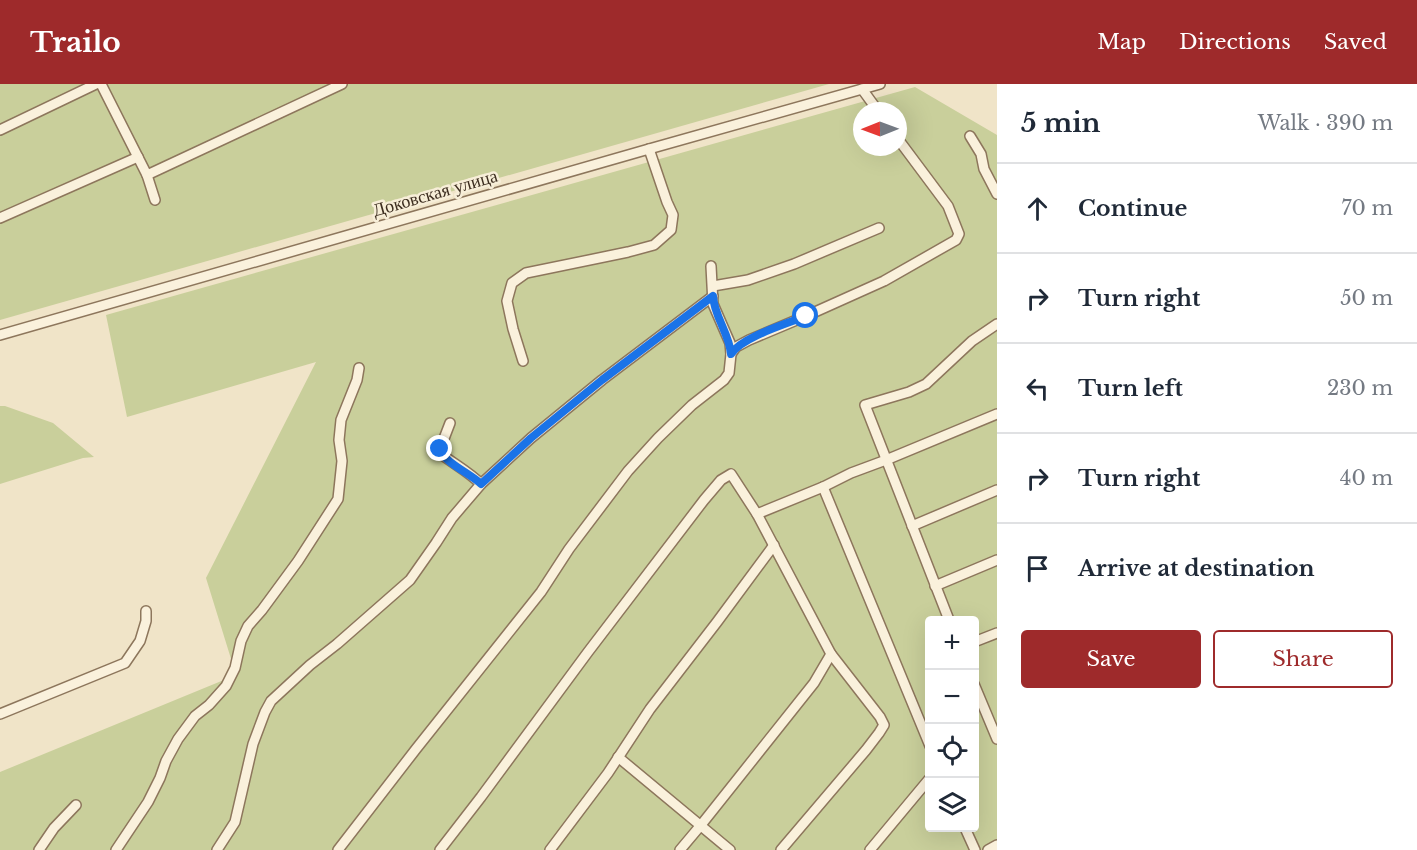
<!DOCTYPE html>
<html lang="en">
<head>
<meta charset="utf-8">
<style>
  :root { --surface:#fff; --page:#f2f2f3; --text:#1f2937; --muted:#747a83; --line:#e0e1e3; --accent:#9e2a2b }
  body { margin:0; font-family:"Libre Baskerville",serif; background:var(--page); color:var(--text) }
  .controls { position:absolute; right:18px; bottom:18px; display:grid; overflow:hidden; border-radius:6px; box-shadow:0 6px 24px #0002 }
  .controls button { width:54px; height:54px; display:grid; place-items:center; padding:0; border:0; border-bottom:2px solid var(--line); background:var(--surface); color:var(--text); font:30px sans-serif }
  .compass { position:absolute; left:853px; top:18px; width:54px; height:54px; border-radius:50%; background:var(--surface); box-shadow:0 6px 24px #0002; rotate:269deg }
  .stop { position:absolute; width:18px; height:18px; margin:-14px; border:4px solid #1a73e8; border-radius:50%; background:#fff }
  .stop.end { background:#1a73e8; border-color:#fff; box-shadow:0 2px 6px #0008 }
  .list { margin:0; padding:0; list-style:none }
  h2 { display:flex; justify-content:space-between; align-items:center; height:78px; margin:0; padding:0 24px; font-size:26px }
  h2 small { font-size:20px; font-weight:400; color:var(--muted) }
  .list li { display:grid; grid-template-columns:39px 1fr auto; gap:18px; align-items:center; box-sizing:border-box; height:90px; padding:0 24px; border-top:2px solid var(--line) }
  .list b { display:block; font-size:22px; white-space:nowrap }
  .list em { font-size:20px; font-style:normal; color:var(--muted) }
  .actions { display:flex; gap:12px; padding:18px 24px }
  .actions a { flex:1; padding:14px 0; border:2px solid var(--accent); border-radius:6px; text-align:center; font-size:21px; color:var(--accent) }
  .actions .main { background:var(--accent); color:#fff }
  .icon { flex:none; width:33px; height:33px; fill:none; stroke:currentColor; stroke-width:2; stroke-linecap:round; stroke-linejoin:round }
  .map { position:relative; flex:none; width:997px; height:766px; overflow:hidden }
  header { display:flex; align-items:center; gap:36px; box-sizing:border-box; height:84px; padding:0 30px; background:var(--accent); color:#fff }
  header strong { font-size:28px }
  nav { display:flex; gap:33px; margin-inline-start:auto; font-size:21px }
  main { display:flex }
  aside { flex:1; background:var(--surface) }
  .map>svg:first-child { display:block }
  .green { fill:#c9cf9b; fill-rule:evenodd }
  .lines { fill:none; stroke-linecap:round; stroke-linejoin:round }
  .minor-casing { stroke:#8d765c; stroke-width:12 }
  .minor { stroke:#faf1dc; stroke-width:9 }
  .route { stroke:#1a73e8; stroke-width:8 }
  .labels { text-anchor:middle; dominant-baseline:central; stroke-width:5; stroke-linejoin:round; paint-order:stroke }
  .street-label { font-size:18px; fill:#3d2e20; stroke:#f7eed8 }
</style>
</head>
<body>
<header>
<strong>Trailo</strong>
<nav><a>Map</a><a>Directions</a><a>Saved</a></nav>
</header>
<main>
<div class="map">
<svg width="997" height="766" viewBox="0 0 997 766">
  <rect width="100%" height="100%" fill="#f0e4c8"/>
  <g class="green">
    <polygon points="0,0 829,0 0,236"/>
    <path d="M915 3 997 51V766H0V688L236 591 206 494 316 278 127 333 106 231ZM862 27H898V63H862ZM930 536H974V744H930Z"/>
    <polygon points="0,322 5,322 53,339 94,373 83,374 0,400"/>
  </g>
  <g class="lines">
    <defs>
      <g id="minor">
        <polyline points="101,0 147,91 155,116"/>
        <polyline points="862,5 878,27"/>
        <polyline points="0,46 96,0"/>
        <polyline points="970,52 981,70 984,85 997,110"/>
        <polyline points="147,91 342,0"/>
        <polyline points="0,134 138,73"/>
        <polyline points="711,182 713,220 730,259 731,270"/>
        <polyline points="713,202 748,196 794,180 879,144"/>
        <polyline points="0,251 649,65 880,0"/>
        <polyline points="523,277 513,245 507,217 512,199 526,189 628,168 654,161 671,146 673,131 667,118 649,65"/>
        <path d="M450 339 440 365 441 370C454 380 469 388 481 400"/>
        <polyline points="823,403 930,662"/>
        <polyline points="757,430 823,403 851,389 886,376 997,330"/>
        <polyline points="912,442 997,406"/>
        <polyline points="935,502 997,476"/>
        <polyline points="949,536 865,321 909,308 926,300 972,257 997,240"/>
        <polyline points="974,558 997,549"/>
        <polyline points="974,600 997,655"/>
        <polyline points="0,630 125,579 140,557 146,537 146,527"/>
        <polyline points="618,673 730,766"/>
        <polyline points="965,744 975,766"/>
        <polyline points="39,766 54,744 76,721"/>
        <polyline points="116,766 148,718 160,694 166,677 178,655 195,632 209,621 226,602 235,584 241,557 248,542 262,526 298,477 338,415 342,377 339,356 341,336 357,296 359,284"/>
        <polyline points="217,766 235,738 253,660 265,628 271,617 310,581 337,560 410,496 436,459 452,434 481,400 531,354 602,296 713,212"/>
        <polyline points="338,766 416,665 541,508 569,465 628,387 658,354 692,321 724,296 729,289 731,270 736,263 749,256 806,232 884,197 956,156 959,150 948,122 898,55"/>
        <polyline points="440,766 481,713 588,568 704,416 721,396 731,390 757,430 831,570 880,633 884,641 879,649 866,666 781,766"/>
        <polyline points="550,766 608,689 650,625 717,538 774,461"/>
        <polyline points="680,766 701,741 814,599 831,570"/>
        <polyline points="870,766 930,694"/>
        <polyline points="988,766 997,761"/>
      </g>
    </defs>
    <use href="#minor" class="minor-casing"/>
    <use href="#minor" class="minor"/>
  </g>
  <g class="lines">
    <path class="route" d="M440 365C443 378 471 390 481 400L531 354 602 296 713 212C714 232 729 249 731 270 742 253 786 240 806 232"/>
  </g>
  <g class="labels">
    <g class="street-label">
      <text transform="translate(435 109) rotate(-16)">Доковская улица</text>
    </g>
  </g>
</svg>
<div class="controls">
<button>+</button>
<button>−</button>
<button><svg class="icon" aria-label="locate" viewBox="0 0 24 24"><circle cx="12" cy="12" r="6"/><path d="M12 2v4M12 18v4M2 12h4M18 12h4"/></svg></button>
<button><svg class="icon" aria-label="layers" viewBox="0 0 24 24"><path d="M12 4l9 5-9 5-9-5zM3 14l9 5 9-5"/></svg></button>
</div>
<svg class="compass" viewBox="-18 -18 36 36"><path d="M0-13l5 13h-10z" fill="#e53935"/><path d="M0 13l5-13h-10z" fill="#747a83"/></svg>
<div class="stop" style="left:806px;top:232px"></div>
<div class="stop end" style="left:440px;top:365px"></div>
</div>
<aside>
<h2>5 min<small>Walk · 390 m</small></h2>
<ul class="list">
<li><svg class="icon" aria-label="ahead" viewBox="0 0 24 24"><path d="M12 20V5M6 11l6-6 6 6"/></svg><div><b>Continue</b></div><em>70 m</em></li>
<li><svg class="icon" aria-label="right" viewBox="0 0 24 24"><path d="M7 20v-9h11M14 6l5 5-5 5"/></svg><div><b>Turn right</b></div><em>50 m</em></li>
<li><svg class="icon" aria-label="left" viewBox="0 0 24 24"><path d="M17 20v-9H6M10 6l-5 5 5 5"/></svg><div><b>Turn left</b></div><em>230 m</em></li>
<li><svg class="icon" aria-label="right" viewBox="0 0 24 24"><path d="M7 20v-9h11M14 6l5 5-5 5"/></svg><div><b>Turn right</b></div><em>40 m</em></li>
<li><svg class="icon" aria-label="arrive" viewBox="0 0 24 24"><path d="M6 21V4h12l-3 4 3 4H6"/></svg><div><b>Arrive at destination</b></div></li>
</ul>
<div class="actions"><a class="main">Save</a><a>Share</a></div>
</aside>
</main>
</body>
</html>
